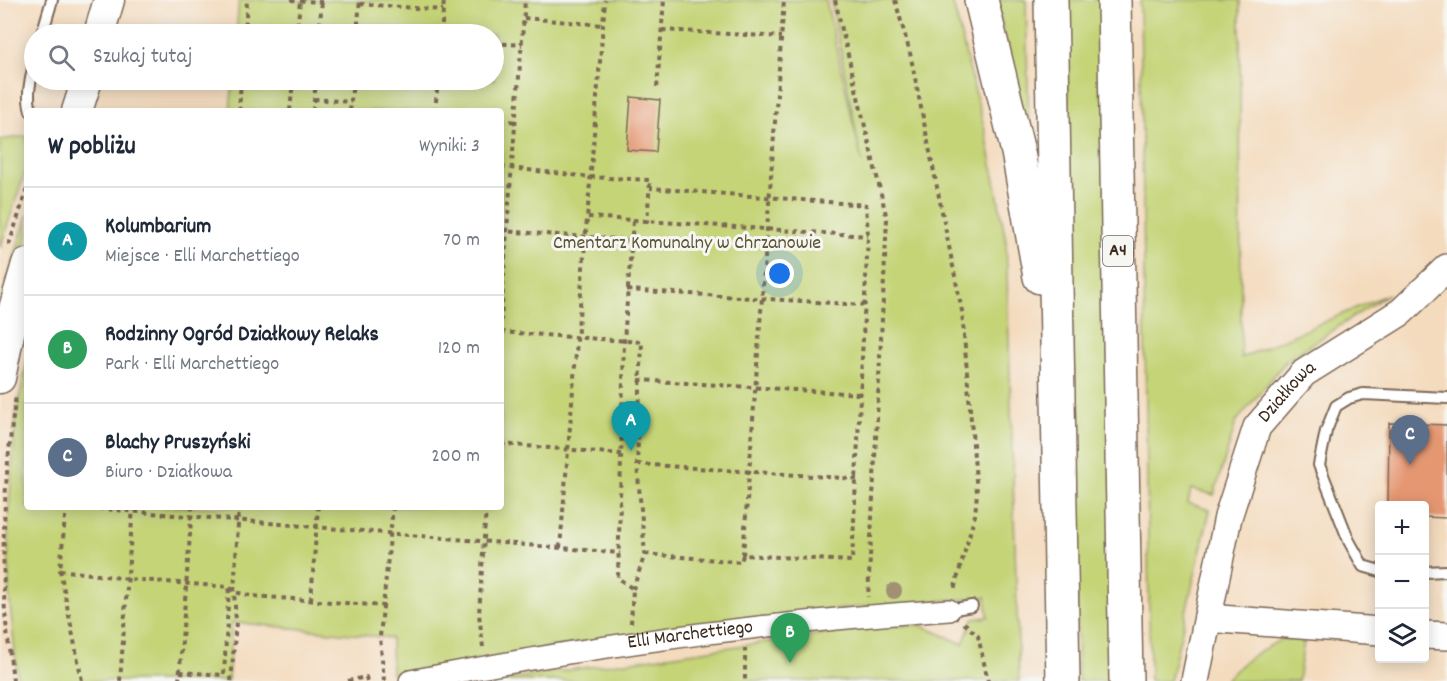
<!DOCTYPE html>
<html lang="pl">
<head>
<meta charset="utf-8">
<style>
  :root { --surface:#fff; --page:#f2f2f3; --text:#1f2937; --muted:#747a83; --line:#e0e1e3; --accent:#0b8043 }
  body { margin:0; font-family:Dekko,sans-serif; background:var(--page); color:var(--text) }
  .controls { position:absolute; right:18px; bottom:18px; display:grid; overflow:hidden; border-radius:6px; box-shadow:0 3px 15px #0003 }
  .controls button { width:54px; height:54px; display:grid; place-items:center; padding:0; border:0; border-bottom:2px solid var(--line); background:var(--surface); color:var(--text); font:30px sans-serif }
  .you { position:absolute; left:780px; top:274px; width:21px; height:21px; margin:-15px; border:4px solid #fff; border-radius:50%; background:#1a73e8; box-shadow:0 0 0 9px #1a73e833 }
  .badge { display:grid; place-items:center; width:39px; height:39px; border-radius:50%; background:var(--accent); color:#fff; font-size:20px; font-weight:700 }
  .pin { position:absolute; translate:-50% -50px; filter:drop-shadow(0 2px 3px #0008) }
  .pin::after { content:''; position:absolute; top:32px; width:21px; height:18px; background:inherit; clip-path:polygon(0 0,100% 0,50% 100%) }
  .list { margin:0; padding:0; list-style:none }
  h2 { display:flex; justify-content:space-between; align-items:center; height:78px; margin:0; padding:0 24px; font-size:26px }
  h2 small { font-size:20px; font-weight:400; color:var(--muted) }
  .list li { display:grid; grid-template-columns:39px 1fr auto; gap:18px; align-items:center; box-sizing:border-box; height:108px; padding:0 24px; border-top:2px solid var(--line) }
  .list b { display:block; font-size:22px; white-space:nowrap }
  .list p { margin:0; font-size:20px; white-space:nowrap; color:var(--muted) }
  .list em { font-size:20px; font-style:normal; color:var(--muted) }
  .icon { flex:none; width:33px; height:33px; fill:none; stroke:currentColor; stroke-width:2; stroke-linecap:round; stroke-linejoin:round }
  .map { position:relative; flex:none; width:1447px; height:681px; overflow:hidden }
  .search { position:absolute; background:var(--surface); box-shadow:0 3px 15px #0003; left:24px; top:24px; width:480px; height:66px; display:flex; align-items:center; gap:15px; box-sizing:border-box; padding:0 21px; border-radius:33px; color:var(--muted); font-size:22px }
  .panel { position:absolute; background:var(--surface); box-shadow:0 3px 15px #0003; left:24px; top:108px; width:480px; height:402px; border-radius:6px }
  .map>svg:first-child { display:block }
  .green { fill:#c4d477; stroke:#807f4a; stroke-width:1.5 }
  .building { fill:#e59772 }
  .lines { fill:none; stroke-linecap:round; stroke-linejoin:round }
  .service-casing { stroke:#7c6856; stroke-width:14 }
  .minor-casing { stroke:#7c6856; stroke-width:24 }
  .tertiary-casing { stroke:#7c6856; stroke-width:30 }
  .secondary-casing { stroke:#7c6856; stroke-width:33 }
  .motorway-casing { stroke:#7c6856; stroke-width:36 }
  .path { stroke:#7c6856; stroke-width:4; stroke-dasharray:4.5 4.5; stroke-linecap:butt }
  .service { stroke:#fff; stroke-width:10 }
  .minor { stroke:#fff; stroke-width:21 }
  .tertiary { stroke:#fff; stroke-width:27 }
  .secondary { stroke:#fff; stroke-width:30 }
  .motorway { stroke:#fff; stroke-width:33 }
  .tree { fill:#a19172 }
  .labels { text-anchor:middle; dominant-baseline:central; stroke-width:6; stroke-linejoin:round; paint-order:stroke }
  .shield { fill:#f6f6f2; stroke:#73675e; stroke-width:1.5 }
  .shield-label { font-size:18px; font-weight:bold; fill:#3b2a1e }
  .park-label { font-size:20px; fill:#5d5434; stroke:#f6f6f2 }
  .street-label { font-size:20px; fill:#3b2a1e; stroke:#f6f6f2 }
</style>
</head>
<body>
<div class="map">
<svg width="1447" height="681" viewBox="0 0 1447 681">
  <rect width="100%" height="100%" fill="#f6f6f2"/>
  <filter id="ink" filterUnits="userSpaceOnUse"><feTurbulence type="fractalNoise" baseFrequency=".0167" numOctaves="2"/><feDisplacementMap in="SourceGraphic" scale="12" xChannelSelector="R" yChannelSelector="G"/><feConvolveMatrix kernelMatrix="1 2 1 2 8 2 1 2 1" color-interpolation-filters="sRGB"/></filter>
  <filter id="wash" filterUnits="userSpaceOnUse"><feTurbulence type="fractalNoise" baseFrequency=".008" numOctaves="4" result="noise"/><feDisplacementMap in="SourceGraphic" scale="24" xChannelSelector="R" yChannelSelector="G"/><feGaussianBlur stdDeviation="1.35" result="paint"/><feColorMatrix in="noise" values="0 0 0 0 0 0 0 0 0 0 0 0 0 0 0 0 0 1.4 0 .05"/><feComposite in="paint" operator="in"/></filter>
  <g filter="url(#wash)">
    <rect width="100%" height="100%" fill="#f4dbbe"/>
    <g class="green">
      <polygon points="239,0 826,0 862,163 831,0 952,0 988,143 1006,241 1019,681 491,681 872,627 920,625 963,644 973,619 988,617 986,597 848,608 576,643 443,667 392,673 391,638 232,622 228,681 18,681 9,594 8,522 16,414 27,361 27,507 501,507 501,111 230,111 233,80 494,80 494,34 236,34"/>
      <polygon points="996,0 1026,0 1029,136"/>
      <polygon points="1066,0 1104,0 1116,681 1078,681"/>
      <polygon points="1140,0 1240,0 1241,358 1388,294 1286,361 1236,422 1214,495 1191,489 1188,503 1210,510 1170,681 1150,681"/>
      <polygon points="27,136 27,166 0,248 0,140"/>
      <polygon points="27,215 27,236 6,307 0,305"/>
      <path d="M1282 639 1304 641 1298 681H1225C1241 661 1260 651 1282 639Z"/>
    </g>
    <g id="blocks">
      <g class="building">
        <polygon points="631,97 660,100 656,152 627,150"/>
        <polygon points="1389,423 1447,425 1447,518 1424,517 1424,506 1388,506"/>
      </g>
    </g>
  </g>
  <g filter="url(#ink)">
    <use href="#blocks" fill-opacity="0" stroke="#7c6856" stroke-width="1.5"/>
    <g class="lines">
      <defs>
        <g id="service">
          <polyline points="42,34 52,0"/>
          <path d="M31 111C26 94 31 80 34 64"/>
          <polyline points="1380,571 1363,566 1349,541 1319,465 1326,431 1336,406 1349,398 1363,394 1447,398"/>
          <polyline points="1424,572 1447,571"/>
          <polyline points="949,610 972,606"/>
        </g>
        <g id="minor">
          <path id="s1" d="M410 681C588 646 768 622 949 610"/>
        </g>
        <g id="tertiary">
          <polyline points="1208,616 1220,619 1380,631"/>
          <polyline points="1424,635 1447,636"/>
          <path id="s2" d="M1195 681 1228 517 1257 427 1304 373 1401 312 1447 268"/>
        </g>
        <g id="secondary">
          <polyline points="99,34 109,0"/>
          <polyline points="77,111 87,80"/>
          <polyline points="0,378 14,309 27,264"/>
        </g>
        <g id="motorway">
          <polyline points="981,0 1018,152 1040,277"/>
          <polyline points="1051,0 1063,681"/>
          <polyline points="1114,0 1126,681"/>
        </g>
      </defs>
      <use href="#service" class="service-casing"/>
      <use href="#minor" class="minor-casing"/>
      <use href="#tertiary" class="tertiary-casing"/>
      <use href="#secondary" class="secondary-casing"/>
      <use href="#motorway" class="motorway-casing"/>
      <g class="path">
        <polyline points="291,0 322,2"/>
        <polyline points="835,0 887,219 868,597"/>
        <polyline points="895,0 910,53 962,311 977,493 975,515 954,590"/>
        <polyline points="360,4 443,10"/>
        <polyline points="524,18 602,25"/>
        <polyline points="662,30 781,37"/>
        <polyline points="245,34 247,0"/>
        <polyline points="297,34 300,0"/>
        <polyline points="319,34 322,0"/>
        <polyline points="357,34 360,0"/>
        <polyline points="441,34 444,0"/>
        <polyline points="494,43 522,45"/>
        <polyline points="368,80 437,85"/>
        <polyline points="657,87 664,0"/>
        <polyline points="314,99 351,102"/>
        <polyline points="239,111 241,80"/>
        <polyline points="290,111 293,80"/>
        <polyline points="313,111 316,80"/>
        <polyline points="350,111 353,80"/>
        <polyline points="435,111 438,80"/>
        <polyline points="501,120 517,122"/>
        <polyline points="501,167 590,177 650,180 647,223"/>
        <polyline points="588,217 868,236"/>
        <polyline points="501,231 632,240"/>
        <polyline points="9,245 27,189"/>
        <polyline points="627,290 864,305"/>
        <path d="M501 322C507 215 517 107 525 0"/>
        <polyline points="501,332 642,342 637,464 645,554 633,589"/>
        <polyline points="639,380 860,394"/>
        <polyline points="501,444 621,454"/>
        <polyline points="637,464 857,479"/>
        <polyline points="66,507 60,570 82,681"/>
        <polyline points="81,507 620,553"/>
        <polyline points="560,548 605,0"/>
        <polyline points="645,554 741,562 743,555 852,561 868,236 866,205 650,188"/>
        <polyline points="743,555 784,0"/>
        <polyline points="60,570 128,579 229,587 234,592 253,596 384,606"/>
        <polyline points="311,600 318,507"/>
        <polyline points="631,623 633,589 618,578 624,341 633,221"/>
        <polyline points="964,623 978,636 988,681"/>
        <polyline points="483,647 479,614 486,507"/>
        <polyline points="745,648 745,681"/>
        <polyline points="180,672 224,675 229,587"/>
        <path d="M13 681C10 652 5 623 4 594 2 528 6 461 16 396"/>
        <polyline points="120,681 133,507"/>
        <polyline points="179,681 192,507"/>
        <polyline points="231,681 236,622 234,592 239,507"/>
        <polyline points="348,681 366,677 367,681"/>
        <polyline points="384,681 380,637 393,507"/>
      </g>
      <use href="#service" class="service"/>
      <use href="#minor" class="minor"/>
      <use href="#tertiary" class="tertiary"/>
      <use href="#secondary" class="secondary"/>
      <use href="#motorway" class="motorway"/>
    </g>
    <circle class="tree" cx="894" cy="591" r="8"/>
  </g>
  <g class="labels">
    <rect class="shield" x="1103" y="236" width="30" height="30" rx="4.5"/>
    <g class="shield-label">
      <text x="1118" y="251">A4</text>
    </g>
    <g class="park-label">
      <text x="687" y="244">Cmentarz Komunalny w Chrzanowie</text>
    </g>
    <g class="street-label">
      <text stroke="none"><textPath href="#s2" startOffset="308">Działkowa</textPath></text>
      <text stroke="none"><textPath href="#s1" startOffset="284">Elli Marchettiego</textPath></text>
    </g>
  </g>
</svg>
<div class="controls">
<button>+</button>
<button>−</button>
<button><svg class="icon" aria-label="layers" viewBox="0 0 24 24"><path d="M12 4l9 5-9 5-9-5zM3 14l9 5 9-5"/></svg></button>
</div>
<div class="you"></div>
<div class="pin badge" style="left:631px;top:451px;background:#0f9aa8">A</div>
<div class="pin badge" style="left:790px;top:663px;background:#2e9e5b">B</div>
<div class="pin badge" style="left:1410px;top:465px;background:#5c6f8a">C</div>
<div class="search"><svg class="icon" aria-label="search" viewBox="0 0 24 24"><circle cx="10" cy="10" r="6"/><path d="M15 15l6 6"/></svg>Szukaj tutaj</div>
<section class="panel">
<h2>W pobliżu<small>Wyniki: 3</small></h2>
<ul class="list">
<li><span class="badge" style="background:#0f9aa8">A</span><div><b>Kolumbarium</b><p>Miejsce · Elli Marchettiego</p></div><em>70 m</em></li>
<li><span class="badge" style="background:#2e9e5b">B</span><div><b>Rodzinny Ogród Działkowy Relaks</b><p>Park · Elli Marchettiego</p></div><em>120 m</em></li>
<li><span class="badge" style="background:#5c6f8a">C</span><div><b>Blachy Pruszyński</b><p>Biuro · Działkowa</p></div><em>200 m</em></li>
</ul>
</section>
</div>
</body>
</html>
